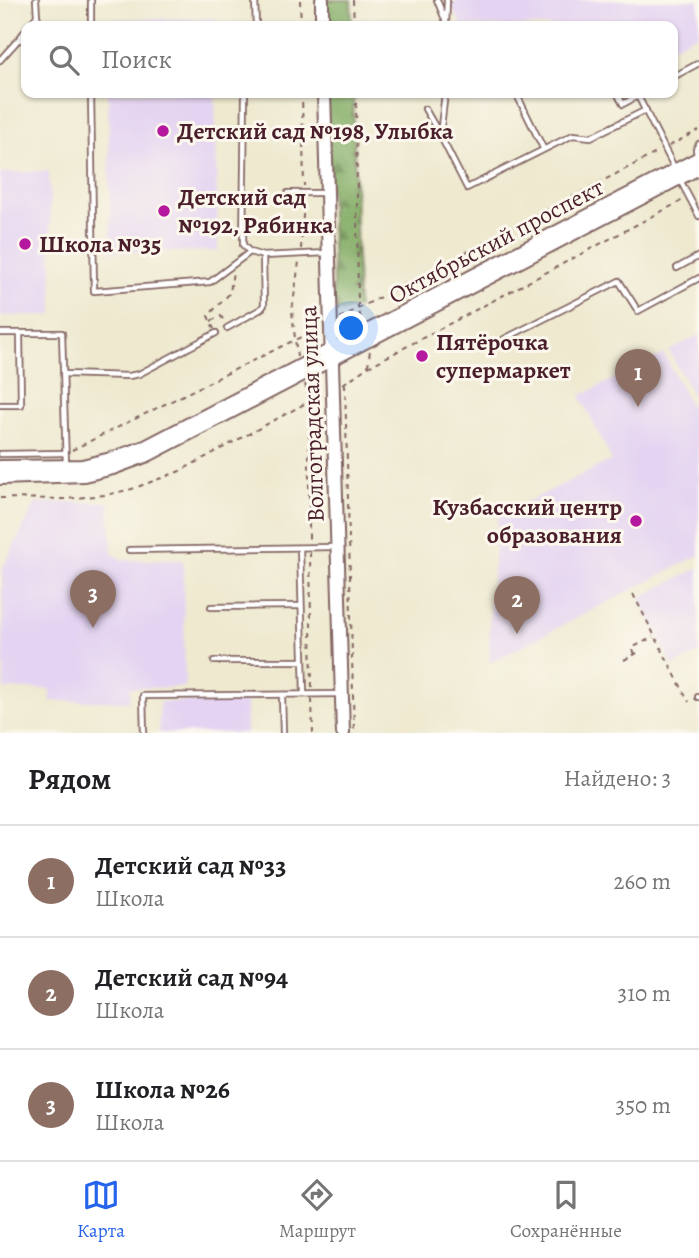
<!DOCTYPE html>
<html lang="ru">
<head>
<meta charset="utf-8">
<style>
  :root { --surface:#fff; --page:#f6f6f6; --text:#202124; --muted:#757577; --line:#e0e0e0; --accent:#2563eb }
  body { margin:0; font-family:Alegreya,serif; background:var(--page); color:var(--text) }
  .you { position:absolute; left:352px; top:329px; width:24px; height:24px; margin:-18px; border:5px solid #fff; border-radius:50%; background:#1a73e8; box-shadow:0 0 0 10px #1a73e833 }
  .badge { display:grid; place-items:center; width:46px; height:46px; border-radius:50%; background:var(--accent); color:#fff; font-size:23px; font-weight:700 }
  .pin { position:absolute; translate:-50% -58px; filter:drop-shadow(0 2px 4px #0008) }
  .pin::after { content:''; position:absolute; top:37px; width:24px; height:21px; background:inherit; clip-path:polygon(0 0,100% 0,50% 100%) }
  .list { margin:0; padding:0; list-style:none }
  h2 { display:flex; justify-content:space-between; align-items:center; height:91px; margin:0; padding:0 28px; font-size:30px }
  h2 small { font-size:23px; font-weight:400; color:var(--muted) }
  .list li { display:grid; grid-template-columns:46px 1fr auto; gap:21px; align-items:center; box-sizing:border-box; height:112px; padding:0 28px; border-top:2px solid var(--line) }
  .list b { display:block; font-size:26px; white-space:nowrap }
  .list p { margin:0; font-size:23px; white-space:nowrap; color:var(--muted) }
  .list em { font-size:23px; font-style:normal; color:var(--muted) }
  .icon { flex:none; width:38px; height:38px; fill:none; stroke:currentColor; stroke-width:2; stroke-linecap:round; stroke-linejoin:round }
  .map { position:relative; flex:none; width:699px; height:733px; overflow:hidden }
  .search { position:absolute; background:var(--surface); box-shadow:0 2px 5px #0004; left:21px; right:21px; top:21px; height:77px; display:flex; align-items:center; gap:18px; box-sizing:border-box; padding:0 24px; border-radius:14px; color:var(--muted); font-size:26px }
  .sheet { height:427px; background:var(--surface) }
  nav { display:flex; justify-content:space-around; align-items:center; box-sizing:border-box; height:98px; border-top:2px solid var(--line); background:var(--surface); font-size:19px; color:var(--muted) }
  nav a { display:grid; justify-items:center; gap:4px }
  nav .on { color:var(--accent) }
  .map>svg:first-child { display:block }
  .built { fill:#e4d3f2 }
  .forest { fill:url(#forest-firs); stroke:#656546; stroke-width:2 }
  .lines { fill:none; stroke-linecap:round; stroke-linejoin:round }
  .lane-casing { stroke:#836664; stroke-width:8 }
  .secondary-casing { stroke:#836664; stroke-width:16 }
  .path { stroke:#836664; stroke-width:2; stroke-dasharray:5 5; stroke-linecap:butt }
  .lane { stroke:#fff; stroke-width:4.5 }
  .secondary { stroke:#fff; stroke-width:12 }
  .poi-dot { fill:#b5179e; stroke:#fbf7ec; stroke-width:2.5 }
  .labels { text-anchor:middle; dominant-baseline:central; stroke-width:6; stroke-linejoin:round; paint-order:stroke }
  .poi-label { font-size:24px; font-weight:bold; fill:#4a1f2b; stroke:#fbf7ec; text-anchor:start }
  .street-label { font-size:24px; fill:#4a1f2b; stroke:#fbf7ec }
</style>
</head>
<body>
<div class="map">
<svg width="699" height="733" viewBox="0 0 699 733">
  <defs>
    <pattern id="forest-firs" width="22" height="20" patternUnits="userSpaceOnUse" patternTransform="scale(1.75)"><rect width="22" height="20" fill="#80ab62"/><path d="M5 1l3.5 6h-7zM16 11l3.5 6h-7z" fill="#6b8b51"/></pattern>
  </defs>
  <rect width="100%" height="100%" fill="#fbf7ec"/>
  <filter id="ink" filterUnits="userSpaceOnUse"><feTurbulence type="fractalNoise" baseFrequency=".0143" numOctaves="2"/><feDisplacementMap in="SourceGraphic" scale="14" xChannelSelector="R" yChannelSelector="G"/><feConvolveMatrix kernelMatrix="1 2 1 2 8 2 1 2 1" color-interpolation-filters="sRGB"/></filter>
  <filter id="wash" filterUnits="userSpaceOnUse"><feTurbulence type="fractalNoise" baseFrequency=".00686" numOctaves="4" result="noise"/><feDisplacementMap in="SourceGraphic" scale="28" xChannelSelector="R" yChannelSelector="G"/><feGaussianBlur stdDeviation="1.57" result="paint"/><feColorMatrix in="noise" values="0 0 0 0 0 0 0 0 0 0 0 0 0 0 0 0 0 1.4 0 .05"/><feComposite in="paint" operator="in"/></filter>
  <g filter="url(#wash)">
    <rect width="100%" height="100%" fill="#eee9cf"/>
    <g class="built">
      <polygon points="459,0 699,0 699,33 673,47 673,26 462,26 450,4"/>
      <polygon points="215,18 215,26 107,26 107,19"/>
      <polygon points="108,93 215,93 218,251 111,252"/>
      <polygon points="49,171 53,315 0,316 0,173"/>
      <polygon points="699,335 699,407 669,351"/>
      <polygon points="664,354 699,423 699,555 489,663 490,605 498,516 612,460 580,396"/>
      <polygon points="109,502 112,553 122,560 183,560 185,687 130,688 130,701 50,701 50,689 4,689 2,569 36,503"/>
      <polygon points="699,568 699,653 673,666 639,598"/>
      <polygon points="246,701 246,733 159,733 159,702"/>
    </g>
    <g class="forest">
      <polygon points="324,0 351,0 352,26 325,26"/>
      <polygon points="327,93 353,93 358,308 334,312"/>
    </g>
  </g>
  <g filter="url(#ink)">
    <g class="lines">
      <defs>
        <g id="lane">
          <polyline points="255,0 256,26"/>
          <polyline points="437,0 446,22"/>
          <polyline points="37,16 41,26"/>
          <polyline points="29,26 37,16 36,0"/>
          <polyline points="91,26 91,0"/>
          <polyline points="446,26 447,0"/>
          <polyline points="19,39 26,30"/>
          <polyline points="0,60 18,40 26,40"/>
          <polyline points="673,77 699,63"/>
          <polyline points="91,93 94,291 210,282 250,252 243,245 245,93"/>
          <polyline points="445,93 440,135 467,188 573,135 591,137 646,110"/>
          <polyline points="516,93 543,148"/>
          <polyline points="617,93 623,104 638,96"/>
          <polyline points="645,93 638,96 675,169"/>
          <polyline points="425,109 440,135"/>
          <polyline points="697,156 696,149 699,144"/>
          <polyline points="680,180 699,216"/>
          <polyline points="288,193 326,193"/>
          <polyline points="250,252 263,256"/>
          <polyline points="677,268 699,256"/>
          <polyline points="227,328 261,309 264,305 263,256 327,253"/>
          <polyline points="0,333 62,333 66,465"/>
          <polyline points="504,339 619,281 638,311 699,278"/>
          <polyline points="64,374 129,376 139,374 216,333"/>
          <polyline points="0,405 21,405 20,333"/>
          <polyline points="0,454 65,453"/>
          <polyline points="300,548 304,694"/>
          <polyline points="129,550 334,547"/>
          <polyline points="211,607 301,606"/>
          <polyline points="214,661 303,661"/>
          <polyline points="282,695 283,733"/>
          <polyline points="698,697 699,697"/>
          <polyline points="144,733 143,696 340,694"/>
        </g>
        <g id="secondary">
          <polyline points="322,0 322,26"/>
          <polyline points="324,93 343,733"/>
          <polyline points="0,467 82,466 111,459 145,447 699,158"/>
          <polyline points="0,478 84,475 113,468 148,455 699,168"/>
        </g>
      </defs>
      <use href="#lane" class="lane-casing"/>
      <use href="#secondary" class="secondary-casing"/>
      <g class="path">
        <polyline points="300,0 301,26"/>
        <polyline points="353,0 354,26"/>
        <polyline points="302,93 304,186"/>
        <polyline points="356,93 358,308 362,322"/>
        <polyline points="669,146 699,130"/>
        <polyline points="301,249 304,199"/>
        <polyline points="340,318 658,152"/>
        <polyline points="211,321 221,316 225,323"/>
        <polyline points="214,329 208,316 230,293 233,271"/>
        <polyline points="297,357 292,311 299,262"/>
        <polyline points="368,366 370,350"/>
        <polyline points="305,384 309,401 309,543"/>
        <polyline points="343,384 368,367 683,200"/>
        <polyline points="345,384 354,733"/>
        <polyline points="72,450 321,327"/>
        <polyline points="0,498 64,499 106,495 132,489 180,471 321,395"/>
        <polyline points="310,552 312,690"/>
        <polyline points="633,594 689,702"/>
        <polyline points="635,654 632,648 653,637"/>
        <polyline points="624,660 637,653"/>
        <polyline points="312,699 313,733"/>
      </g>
      <use href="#lane" class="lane"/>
      <use href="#secondary" class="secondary"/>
    </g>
  </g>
  <g class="poi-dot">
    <circle cx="163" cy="131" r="7"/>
    <circle cx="164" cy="211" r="7"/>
    <circle cx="25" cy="244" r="7"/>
    <circle cx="422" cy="356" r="7"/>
    <circle cx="636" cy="521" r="7"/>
  </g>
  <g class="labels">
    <g class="poi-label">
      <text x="177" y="131">Детский сад №198, Улыбка</text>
      <text x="178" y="197">Детский сад<tspan x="178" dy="28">№192, Рябинка</tspan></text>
      <text x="39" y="244">Школа №35</text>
      <text x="436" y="342">Пятёрочка<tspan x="436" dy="28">супермаркет</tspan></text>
      <text x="622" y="507" text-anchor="end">Кузбасский центр<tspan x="622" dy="28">образования</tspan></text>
    </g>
    <g class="street-label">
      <text transform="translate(496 241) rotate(-28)">Октябрьский проспект</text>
      <text transform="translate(312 414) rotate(-92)">Волгоградская улица</text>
    </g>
  </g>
</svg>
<div class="you"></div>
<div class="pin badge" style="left:638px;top:407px;background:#8d6e63">1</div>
<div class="pin badge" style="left:517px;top:634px;background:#8d6e63">2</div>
<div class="pin badge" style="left:93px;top:628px;background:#8d6e63">3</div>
<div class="search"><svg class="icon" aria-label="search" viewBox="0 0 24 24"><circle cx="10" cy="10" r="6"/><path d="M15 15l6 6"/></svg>Поиск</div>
</div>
<section class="sheet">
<h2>Рядом<small>Найдено: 3</small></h2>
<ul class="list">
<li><span class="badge" style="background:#8d6e63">1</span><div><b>Детский сад №33</b><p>Школа</p></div><em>260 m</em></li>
<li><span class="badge" style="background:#8d6e63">2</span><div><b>Детский сад №94</b><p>Школа</p></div><em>310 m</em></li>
<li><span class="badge" style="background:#8d6e63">3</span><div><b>Школа №26</b><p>Школа</p></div><em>350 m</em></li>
</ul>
</section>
<nav>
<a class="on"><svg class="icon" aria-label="map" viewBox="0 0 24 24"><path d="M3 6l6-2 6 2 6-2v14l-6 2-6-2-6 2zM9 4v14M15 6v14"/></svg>Карта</a>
<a><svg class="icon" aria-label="directions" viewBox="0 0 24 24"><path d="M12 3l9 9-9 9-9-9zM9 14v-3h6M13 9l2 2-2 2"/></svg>Маршрут</a>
<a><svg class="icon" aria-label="saved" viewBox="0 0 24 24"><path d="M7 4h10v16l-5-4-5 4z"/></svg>Сохранённые</a>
</nav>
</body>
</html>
